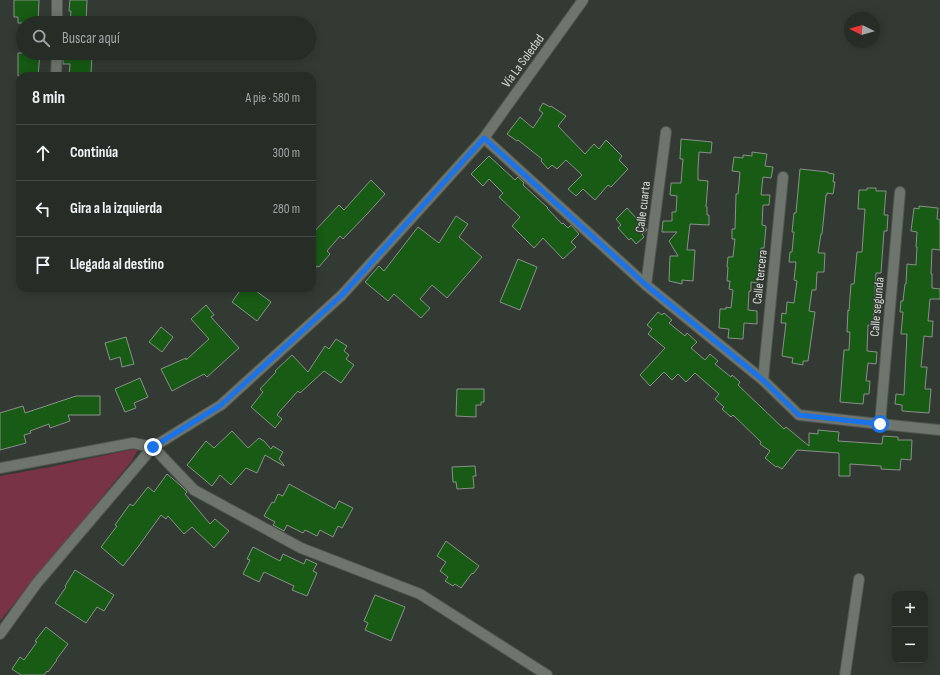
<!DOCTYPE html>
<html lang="es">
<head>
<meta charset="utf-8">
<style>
  :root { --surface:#262c26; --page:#2e342e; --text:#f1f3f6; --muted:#a4a7a7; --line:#424843 }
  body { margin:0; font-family:"Sofia Sans Condensed",sans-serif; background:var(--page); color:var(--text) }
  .controls { position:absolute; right:12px; bottom:12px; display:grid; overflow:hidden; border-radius:8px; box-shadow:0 2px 10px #0003 }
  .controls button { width:36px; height:36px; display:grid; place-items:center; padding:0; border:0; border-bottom:1px solid var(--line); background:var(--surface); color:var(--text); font:20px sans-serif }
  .compass { position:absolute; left:844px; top:12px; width:36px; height:36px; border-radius:50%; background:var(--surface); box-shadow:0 2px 10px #0003; rotate:275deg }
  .stop { position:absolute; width:12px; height:12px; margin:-9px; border:3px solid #1a73e8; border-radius:50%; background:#fff }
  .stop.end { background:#1a73e8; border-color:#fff; box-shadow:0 1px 4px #0008 }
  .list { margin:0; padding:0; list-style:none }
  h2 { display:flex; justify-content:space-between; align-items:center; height:52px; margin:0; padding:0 16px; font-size:17px }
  h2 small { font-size:13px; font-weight:400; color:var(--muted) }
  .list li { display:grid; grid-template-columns:26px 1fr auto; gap:12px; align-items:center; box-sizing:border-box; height:56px; padding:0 16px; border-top:1px solid var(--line) }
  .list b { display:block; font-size:15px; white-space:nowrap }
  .list em { font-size:13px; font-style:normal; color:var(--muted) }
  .icon { flex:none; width:22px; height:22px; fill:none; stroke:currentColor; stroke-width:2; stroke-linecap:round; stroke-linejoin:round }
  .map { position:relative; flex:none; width:940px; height:675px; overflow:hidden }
  .search { position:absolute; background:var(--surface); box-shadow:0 2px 10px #0003; left:16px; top:16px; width:300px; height:44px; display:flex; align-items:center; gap:10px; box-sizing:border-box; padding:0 14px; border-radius:22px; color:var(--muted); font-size:15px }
  .panel { position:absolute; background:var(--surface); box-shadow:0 2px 10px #0003; left:16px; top:72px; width:300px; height:220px; border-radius:12px }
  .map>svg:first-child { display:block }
  .green { fill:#793347 }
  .building { fill:#175b14; stroke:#899189 }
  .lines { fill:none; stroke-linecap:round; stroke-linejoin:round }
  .minor-casing { stroke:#50554f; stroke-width:12 }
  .tertiary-casing { stroke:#50554f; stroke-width:12 }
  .minor { stroke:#6e756d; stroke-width:10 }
  .tertiary { stroke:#6e756d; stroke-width:10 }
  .route { stroke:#1a73e8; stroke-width:5 }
  .labels { text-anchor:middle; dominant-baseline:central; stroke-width:3; stroke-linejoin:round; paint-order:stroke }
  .street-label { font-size:13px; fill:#d8dcd7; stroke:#333a33 }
</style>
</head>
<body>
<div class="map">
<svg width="940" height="675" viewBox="0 0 940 675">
  <rect width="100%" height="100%" fill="#333a33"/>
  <polygon class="green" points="139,448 131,462 0,621 0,476 50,467"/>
  <g class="building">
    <polygon points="14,0 39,0 38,23 18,23 18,17 14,17"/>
    <polygon points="70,0 87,0 86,23 70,23 71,11 69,11"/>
    <polygon points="18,53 40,53 38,76 18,76"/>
    <polygon points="63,53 92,53 91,74 87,74 86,76 69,76 70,64 63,64"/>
    <polygon points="543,103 550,107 551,106 566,116 558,126 585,154 594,144 599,149 606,140 622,156 619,160 628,169 611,187 608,185 595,200 583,189 576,196 568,189 582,175 566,160 557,169 552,165 548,169 541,161 542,159 518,140 517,141 507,134 520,117 533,128 543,113 539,110"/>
    <polygon points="681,139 712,142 711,153 699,152 698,169 698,180 708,181 706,207 707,207 707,215 709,215 709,225 690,224 687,250 695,250 693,281 682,280 682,284 669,281 670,256 678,256 669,241 677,232 662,232 663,221 672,221 672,212 676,212 677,196 670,195 671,183 681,183 683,159 680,159"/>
    <polygon points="752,152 767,154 765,166 773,167 771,178 763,177 761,195 770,195 769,205 763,205 762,225 766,226 764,248 761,248 757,283 751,282 751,291 749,291 748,310 757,311 757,324 744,323 743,339 728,338 729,329 719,328 720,309 726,309 726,307 731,308 733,290 729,289 730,281 727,281 728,267 727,267 728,257 733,257 735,239 732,239 732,229 735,229 736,194 738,194 740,172 732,171 734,157 743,158 743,155 752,156"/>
    <polygon points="489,156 515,180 518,177 524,183 523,185 548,208 547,208 562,224 563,223 568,228 571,225 579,234 571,242 576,247 563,259 543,238 534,248 512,226 520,217 499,197 503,193 489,179 483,186 471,174"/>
    <polygon points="800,169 828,172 828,173 834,174 833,182 835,182 833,194 827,193 827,195 826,195 822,234 821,234 818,253 825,253 824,272 817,272 816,290 812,290 809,311 815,312 808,361 803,361 803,365 792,363 793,358 782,356 786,323 781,323 782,313 786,314 787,302 794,303 797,281 794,280 796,262 789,262 790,252 792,252 794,232 792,232 794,213 796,213"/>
    <polygon points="371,180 385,194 368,213 343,239 340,236 327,251 330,254 319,267 317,266 312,272 312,234 339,205 344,210"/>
    <polygon points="867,188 876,188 876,191 886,191 884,215 888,215 887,231 884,231 881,273 876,273 873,326 868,325 867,351 877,352 876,364 868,363 866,381 870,381 869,394 864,394 863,404 840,402 844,350 849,350 850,332 847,332 848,310 849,311 851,284 854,284 857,252 862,252 865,209 858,209 859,190 867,190"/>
    <polygon points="919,206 938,208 937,219 940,220 940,250 932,249 931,274 932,274 932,288 940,289 940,299 930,299 928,321 933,321 932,337 924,336 921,367 927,367 925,389 931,389 929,413 902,411 902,405 895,404 896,394 904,395 907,334 901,334 903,312 900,312 901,301 903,301 905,284 906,284 907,264 916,265 917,247 916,247 917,232 911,231 914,208 919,209"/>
    <polygon points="627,208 647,230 642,234 644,237 636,244 631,238 629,240 618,228 621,225 616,219"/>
    <polygon points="456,216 468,224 459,237 482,257 447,298 432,285 420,299 430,308 421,318 394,294 388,301 365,282 379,266 384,271 418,227 439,243"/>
    <polygon points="518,259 537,267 520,310 500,302"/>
    <polygon points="242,288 252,288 271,302 257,321 232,302"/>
    <polygon points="206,305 214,315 211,317 239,348 207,377 204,374 172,391 161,369 186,358 186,360 209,339 191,319"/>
    <polygon points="658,312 662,315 664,313 672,320 669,323 685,336 687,333 697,342 691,348 705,360 710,354 718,361 715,364 731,377 732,375 740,382 738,385 784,429 786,427 809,446 809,433 818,434 818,430 839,432 838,441 882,444 883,436 898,437 898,440 912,440 911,460 901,459 900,470 881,469 881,466 850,464 850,476 839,476 839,453 797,450 782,469 777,466 776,467 765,458 770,451 760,444 761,442 733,415 731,417 722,409 724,407 715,399 719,394 695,373 686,382 678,374 672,380 664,372 650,386 640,375 665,348 648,334 652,329 647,325"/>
    <polygon points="161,327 173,337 162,352 149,342"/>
    <polygon points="126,337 134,364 122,367 120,357 110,360 105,343"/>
    <polygon points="336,339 347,346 344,351 349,355 346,359 354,365 341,383 324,371 300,393 298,391 280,411 277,415 282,419 275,428 251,407 263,392 260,389 276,372 275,371 292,355 308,372 325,346 329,349"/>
    <polygon points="140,378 148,397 134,403 136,408 125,412 115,389"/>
    <polygon points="457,389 484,389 484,402 481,402 481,405 476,405 476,417 456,416"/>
    <polygon points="76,396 100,396 100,415 68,415 70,421 50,428 49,424 30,431 31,433 24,435 26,443 0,450 0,413 23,406 25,413"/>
    <polygon points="232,431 248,448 259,438 264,441 271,449 273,446 283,452 279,459 284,465 284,466 265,455 257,473 246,468 231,485 220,475 212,486 187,465 206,441 214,448"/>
    <polygon points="475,466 476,476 473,476 474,488 457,489 456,482 453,482 452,467"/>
    <polygon points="167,474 180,485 187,492 185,494 210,524 215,519 229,531 214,548 192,527 184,534 168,516 166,519 161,515 138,547 123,566 101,547 117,526 115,525 130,504 133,506 148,487 154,492"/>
    <polygon points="289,484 335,509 339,501 353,508 342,528 338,526 333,537 320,530 317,536 305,530 303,533 287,525 284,531 273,525 275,522 264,516 272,502 274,503 278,494 283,496"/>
    <polygon points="446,541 479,566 473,574 472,573 461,588 455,584 453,586 445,581 448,577 440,571 446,562 437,556"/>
    <polygon points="253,547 280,561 283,554 304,564 306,559 317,564 313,571 317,573 307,596 292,590 294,586 264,572 259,582 243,574 250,560 247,559"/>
    <polygon points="75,570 114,595 104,611 97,607 86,623 55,603 66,587 65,586"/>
    <polygon points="375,595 405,607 391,641 365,630 368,623 364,621"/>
    <polygon points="46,627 68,644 56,660 57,660 48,672 47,671 44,675 21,675 12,669 20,657 24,660 37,642 35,641"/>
  </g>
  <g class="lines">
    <defs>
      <g id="minor">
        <polyline points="57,23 57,0"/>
        <polyline points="56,76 57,53"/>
        <polyline points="484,138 646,285 763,380 799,415 880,424 940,430"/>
        <polyline points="646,285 666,132"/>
        <polyline points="763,380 783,177"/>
        <polyline points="880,424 900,192"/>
        <polyline points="153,447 194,490 301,548 420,594 547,675"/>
        <polyline points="845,675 859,579"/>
      </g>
      <g id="tertiary">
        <polyline points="0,468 133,443 153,447"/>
        <polyline points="0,634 37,583 153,447 221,405 342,295 484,138 583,0"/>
      </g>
    </defs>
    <use href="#minor" class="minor-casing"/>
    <use href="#tertiary" class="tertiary-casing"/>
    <use href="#minor" class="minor"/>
    <use href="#tertiary" class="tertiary"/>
  </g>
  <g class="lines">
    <polyline class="route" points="153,447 221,405 342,295 484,138 646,285 763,380 799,415 880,424"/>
  </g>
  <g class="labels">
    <g class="street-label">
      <text transform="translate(523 61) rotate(-54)">Vía La Soledad</text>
      <text transform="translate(643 207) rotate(-83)">Calle cuarta</text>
      <text transform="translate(760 277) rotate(-84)">Calle tercera</text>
      <text transform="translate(877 307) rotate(-85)">Calle segunda</text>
    </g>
  </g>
</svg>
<div class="controls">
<button>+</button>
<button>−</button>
</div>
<svg class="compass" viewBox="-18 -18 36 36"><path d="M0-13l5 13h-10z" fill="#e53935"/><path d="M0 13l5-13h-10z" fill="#a4a7a7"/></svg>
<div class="stop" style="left:880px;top:424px"></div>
<div class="stop end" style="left:153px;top:447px"></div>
<div class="search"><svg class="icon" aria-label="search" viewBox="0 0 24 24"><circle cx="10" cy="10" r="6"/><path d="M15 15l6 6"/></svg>Buscar aquí</div>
<section class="panel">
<h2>8 min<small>A pie · 580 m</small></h2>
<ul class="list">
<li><svg class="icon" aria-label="ahead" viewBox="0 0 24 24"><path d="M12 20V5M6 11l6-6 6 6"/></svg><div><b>Continúa</b></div><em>300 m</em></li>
<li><svg class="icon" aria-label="left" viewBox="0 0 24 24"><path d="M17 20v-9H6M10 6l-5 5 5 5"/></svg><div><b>Gira a la izquierda</b></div><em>280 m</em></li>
<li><svg class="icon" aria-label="arrive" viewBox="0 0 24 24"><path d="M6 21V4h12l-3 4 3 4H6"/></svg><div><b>Llegada al destino</b></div></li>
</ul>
</section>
</div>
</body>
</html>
